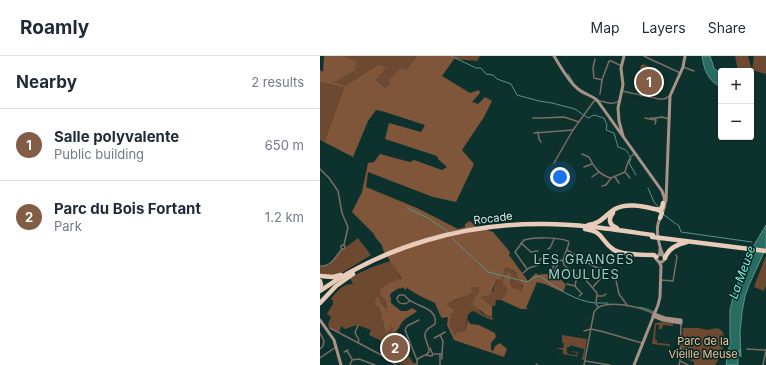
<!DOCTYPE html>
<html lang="en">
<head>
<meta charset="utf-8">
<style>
  :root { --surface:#fff; --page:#f6f6f7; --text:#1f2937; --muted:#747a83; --line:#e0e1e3; --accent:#835c46 }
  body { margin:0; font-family:Inter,sans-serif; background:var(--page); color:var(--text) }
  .controls { position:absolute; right:12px; top:12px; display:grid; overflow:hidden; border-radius:4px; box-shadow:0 1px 3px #0004 }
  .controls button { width:36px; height:36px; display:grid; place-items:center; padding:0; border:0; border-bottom:1px solid var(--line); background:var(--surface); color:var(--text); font:20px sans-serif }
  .you { position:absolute; left:240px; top:121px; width:14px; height:14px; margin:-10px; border:3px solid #fff; border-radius:50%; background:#1a73e8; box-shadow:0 0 0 6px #1a73e833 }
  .badge { display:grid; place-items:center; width:26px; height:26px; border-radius:50%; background:var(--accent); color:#fff; font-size:13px; font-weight:700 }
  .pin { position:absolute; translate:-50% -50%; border:2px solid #fff; box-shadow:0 1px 4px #0006 }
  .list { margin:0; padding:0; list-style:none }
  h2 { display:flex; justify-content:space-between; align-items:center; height:52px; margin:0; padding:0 16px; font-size:17px }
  h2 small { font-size:13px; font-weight:400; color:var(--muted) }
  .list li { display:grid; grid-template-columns:26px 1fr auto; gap:12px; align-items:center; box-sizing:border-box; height:72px; padding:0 16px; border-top:1px solid var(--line) }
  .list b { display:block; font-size:15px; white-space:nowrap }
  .list p { margin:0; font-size:13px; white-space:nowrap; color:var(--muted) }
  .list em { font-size:13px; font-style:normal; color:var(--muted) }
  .map { position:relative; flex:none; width:446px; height:309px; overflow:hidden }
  header { display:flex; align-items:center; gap:24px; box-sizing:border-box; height:56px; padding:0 20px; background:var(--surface); border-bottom:1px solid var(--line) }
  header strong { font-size:19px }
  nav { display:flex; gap:22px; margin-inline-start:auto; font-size:14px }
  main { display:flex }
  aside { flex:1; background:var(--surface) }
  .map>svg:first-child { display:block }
  .green { fill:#6d4931 }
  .forest { fill:#80563b }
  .water { fill:#296c62; stroke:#5d928a }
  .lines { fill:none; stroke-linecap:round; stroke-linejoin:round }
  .stream { stroke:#5d928a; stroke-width:1 }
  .street { stroke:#7a6e66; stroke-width:1.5 }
  .secondary { stroke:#a79388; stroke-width:3 }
  .highway { stroke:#e9cbb9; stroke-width:4.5 }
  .highway-bridge { stroke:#e9cbb9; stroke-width:4.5 }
  .labels { text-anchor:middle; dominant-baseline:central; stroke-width:3; stroke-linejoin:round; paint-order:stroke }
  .street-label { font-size:11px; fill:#d7eae6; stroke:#032722 }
  .park-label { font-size:11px; fill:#f9c19e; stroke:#032722 }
  .water-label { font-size:12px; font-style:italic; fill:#85ebda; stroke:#032722 }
  .quarter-label { font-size:13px; letter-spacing:1px; fill:#a7cdc5; stroke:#032722 }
</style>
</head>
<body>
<header>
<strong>Roamly</strong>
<nav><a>Map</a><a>Layers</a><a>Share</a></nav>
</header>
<main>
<aside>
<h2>Nearby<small>2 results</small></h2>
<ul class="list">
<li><span class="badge">1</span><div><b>Salle polyvalente</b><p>Public building</p></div><em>650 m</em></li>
<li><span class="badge">2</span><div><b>Parc du Bois Fortant</b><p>Park</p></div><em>1.2 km</em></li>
</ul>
</aside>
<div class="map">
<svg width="446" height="309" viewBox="0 0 446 309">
  <rect width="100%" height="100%" fill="#0d312c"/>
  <g class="green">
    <polygon points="25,0 97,0 86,14 82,11 70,27 65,32 56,24 65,11 59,8 25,30 13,26 35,15 24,1"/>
    <polygon points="132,0 160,0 157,5 134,3"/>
    <polygon points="415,0 428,0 432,14 418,15"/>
    <polygon points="434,0 446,0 446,18 432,14"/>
    <polygon points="324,8 336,15 337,17 336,20 332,20 318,14 320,14 321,9"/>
    <polygon points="0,26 24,32 4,86 0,84"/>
    <polygon points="38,182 51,199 17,220 0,219 0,211 10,209 22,194"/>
    <polygon points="446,199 446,229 444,235 434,231"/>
    <path d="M71 205 82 224 72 226 65 243 67 255 60 246 59 251 65 275 70 268 73 273 74 277 77 276 83 290 93 307H96V309C80 309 77 309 64 299L68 288 49 279 51 274 37 269 25 273 21 270 19 277 9 272 8 268 11 261 7 258 13 248V245L11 243C17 235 22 228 33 228L30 222C44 214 56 209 71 205Z"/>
    <path d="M187 211C195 215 204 225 202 234L199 235 193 233 190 227 191 219 183 229 186 230 187 238 181 244H176L175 250H172L159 241 173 235 177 223Z"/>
    <path d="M153 231H158L159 236 155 240C157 252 159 259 172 261L173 263 172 264C165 262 157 256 152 255L148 259 145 275 137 276 136 279H135L130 270 131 258 134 257 133 253 127 249C131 246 144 240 150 239L151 232Z"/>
    <polygon points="343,266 353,267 353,270 343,269 342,273 339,273 339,269 336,269 335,284 337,284 337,287 350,288 350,290 332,288 335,267"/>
    <path d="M363 272H379L387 274 398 272 403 276C405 288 402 298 395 309H374V306L360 301V290L362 289Z"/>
    <polygon points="242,279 267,283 264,304 261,303 263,300 264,293 250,289 250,291 247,291 247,296 248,298 256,299 257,297 250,295 258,296 257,300 260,301 235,297 243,298 243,294 236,292 243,292 244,287 242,287"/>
  </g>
  <path class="forest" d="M4 0H25V1L36 5 35 15 14 26 25 30 59 8 66 11 56 24 65 32 70 27 69 24 82 11 86 14 97 0H132L134 3 122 20 150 37 159 34 160 37 152 46 158 48 165 41 172 45 164 61 142 94 154 108 136 146 113 141 48 116 46 131 97 152 138 173 145 171V168L150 165 155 170 173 176 190 196 189 199 208 225 216 217 218 219C229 216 239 220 246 229L243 236C234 233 228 228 217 226L206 252 210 253H201L181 244 187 237 186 230 183 229C183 223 183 219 189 216L191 219 190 227 193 233H197L200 235 202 234 203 230 195 216 187 211 184 214V217L180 224 177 223 171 237 167 240 160 241 172 250V261L166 259 152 248 155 240 159 236 158 231H153L151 232 152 236 150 239C144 240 131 245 127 249L133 253 134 257 131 258 130 270 135 279H136L137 276 145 275 148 264 150 268 159 269 175 277 176 281 171 287V294L173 295 175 290 180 287 187 293 184 301 134 284 127 269 128 261 122 262 120 259 115 247C105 242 95 238 87 232L85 234 83 231 80 233 79 232 71 237 70 240 71 243V247L81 255H87L92 252 97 255C93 259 88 260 84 264 80 268 79 274 74 277L72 276 73 273 70 269V273L66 276 65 275 59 251 54 249 56 245 55 241 59 242 60 246 67 254 65 243 61 240 60 233 71 226 82 223 63 194C63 187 56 185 54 178L32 156 42 136 48 107 54 106 60 98 90 106 94 104 122 114 127 111 118 103 117 100 65 83 69 67 101 76 105 69 65 56 56 54 48 65 33 101 4 86 24 32 0 26V14L3 16Z"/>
  <g class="water">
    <path d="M382 0H390L394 12 401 19V31C388 25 384 14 382 0Z"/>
    <polygon points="446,169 446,192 429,229 425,240 422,256 420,277 421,301 419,299 420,293 418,296 418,309 406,309 410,286 410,254 414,237 430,196"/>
  </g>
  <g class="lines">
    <g class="stream">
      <polyline points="131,0 156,12 161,12 166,18 173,19 177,23 191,28 197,39 219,45 232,47 255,53 268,62 274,59 284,62 287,69 286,74 294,77 298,91 306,94"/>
      <polyline points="248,18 253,26"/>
      <polyline points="307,95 308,97"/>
      <polyline points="309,99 310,101"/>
      <polyline points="311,103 309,107 316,119"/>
      <polyline points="328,132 334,146 339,152"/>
      <polyline points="87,152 108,162 127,175"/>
      <polyline points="344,159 359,170 361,176 432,186"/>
      <path d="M133 183 168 216 207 226 215 221 220 220C236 232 255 245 275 247"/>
      <polyline points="277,247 288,247"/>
      <polyline points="319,251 327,253 334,256"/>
    </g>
    <g class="street">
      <path d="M324 0C336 6 348 11 360 17"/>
      <polyline points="275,3 273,12 274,22 282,24"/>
      <polyline points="363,11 374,15"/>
      <polyline points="302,35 339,43 344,43 350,40"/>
      <polyline points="280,38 282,24 289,5 291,5 302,10"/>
      <polyline points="321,40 323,31 330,33"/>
      <polyline points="213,62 222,62 244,61 259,66"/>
      <polyline points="325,62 335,64 336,62"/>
      <polyline points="330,63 331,62 336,62 342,61 349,63"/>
      <polyline points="335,68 336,64"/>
      <polyline points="218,76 219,83 221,86"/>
      <polyline points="214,77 253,74"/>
      <path d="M262 98 269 101C274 111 279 119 291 122L305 116C307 109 308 102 315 97"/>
      <path d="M234 107 253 74 274 45C283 43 290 51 299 45"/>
      <polyline points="264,111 272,108"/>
      <polyline points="0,113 9,122 18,135 22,157 28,171 24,189"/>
      <polyline points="305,116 310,122"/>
      <polyline points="272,121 279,116"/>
      <polyline points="295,121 299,127"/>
      <polyline points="282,130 286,129 291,122"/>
      <polyline points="201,187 211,196 218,195"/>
      <circle cx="23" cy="191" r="2"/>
      <polyline points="228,193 230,192 234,183"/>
      <polyline points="247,194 275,211 294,215 299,238 307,249"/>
      <polyline points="236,203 231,217 233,219 239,204"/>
      <path d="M0 210C12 211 15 201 22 193"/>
      <path d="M207 213 195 196 204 184C216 181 236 181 248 185L249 187 243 204 244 209 257 220 264 222 277 237 276 248 278 251"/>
      <polyline points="203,217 209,212 218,209 220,203 229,201 243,205"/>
      <polyline points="257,220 255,230 262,238 259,240"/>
      <polyline points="341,224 353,225 357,201 356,199"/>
      <polyline points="247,228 255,230"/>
      <polyline points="273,231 280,223 279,212"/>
      <polyline points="277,240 283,240 286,238"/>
      <path d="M90 245C85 249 78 249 77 242L79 239H84C86 241 88 244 91 245 100 251 118 253 115 268 113 270 109 271 107 274 101 280 110 289 109 296 106 301 101 299 97 304"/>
      <polyline points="38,269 35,277 39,284 38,286"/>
      <polyline points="10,272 65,301 76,309"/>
      <polyline points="264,275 271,273 284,276 322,287"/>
      <polyline points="0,277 4,285 3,290 0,293"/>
      <polyline points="120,279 125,276"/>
      <polyline points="427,293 446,294"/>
      <polyline points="27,295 32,303"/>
      <polyline points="24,296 28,294"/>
      <polyline points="114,298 122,298 123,285 120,279 114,282"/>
      <polyline points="106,299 111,300 113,299 110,292"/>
      <polyline points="0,302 16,291"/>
      <polyline points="122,303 122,298"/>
      <polyline points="265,305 290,309"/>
      <polyline points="360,305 368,309"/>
      <polyline points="30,309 32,304 39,303 55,309"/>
      <polyline points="97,309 97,304 85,274 87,270 99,264"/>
      <polyline points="120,309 120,298"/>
      <polyline points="216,309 217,308"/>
      <path d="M264 309 274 256C282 241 321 251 334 258"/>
      <polyline points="359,309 360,305 361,267"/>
      <polyline points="443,309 446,294"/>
    </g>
    <g class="secondary">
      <path d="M234 0C241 11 248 25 258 33 264 38 271 39 277 44L342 135C349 150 342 154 338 168 336 177 339 190 343 199"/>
      <polyline points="303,80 299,65 298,52 303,29 301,12 304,0"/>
      <polyline points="346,145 350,40 363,11 365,0"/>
      <polyline points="339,198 343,199 345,203 342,206 339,206 336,203 340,197 340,193"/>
      <polyline points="333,260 343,264 361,267 361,264 345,262 334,258"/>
      <polyline points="0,264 14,284 21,309"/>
      <polyline points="314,309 338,249 340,241 341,210 339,206"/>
    </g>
    <g class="highway">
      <polyline points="338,154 342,152 343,147"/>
      <path d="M293 157C288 163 289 169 297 172"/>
      <path d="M268 169C281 168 285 159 295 153 308 146 325 151 339 154L342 157 340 162"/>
      <path d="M265 173C285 176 280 185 294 194 303 199 323 199 334 199L336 201"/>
      <polyline points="341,182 446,195"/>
      <path d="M345 202C348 193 358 188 367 186"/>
      <polyline points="0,220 13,221 21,219"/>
      <polyline points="0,225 1,229 0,232"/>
      <path d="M0 235C64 190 146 167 224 168 261 168 297 174 333 179"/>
      <polyline points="0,247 16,230 33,218"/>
    </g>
    <polyline class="highway-bridge" points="332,181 341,182"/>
  </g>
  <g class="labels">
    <g class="street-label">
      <text transform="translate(173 162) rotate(-7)">Rocade</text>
    </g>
    <g class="park-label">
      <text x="383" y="285">Parc de la<tspan x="383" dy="13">Vieille Meuse</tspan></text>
    </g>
    <g class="water-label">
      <text transform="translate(422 216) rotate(-70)">La Meuse</text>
    </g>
    <g class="quarter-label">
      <text x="264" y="203">LES GRANGES<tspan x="264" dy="15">MOULUES</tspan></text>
    </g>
  </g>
</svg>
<div class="controls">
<button>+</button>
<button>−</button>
</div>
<div class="you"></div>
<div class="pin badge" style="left:329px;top:26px">1</div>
<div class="pin badge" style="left:75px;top:292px">2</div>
</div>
</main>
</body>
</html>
